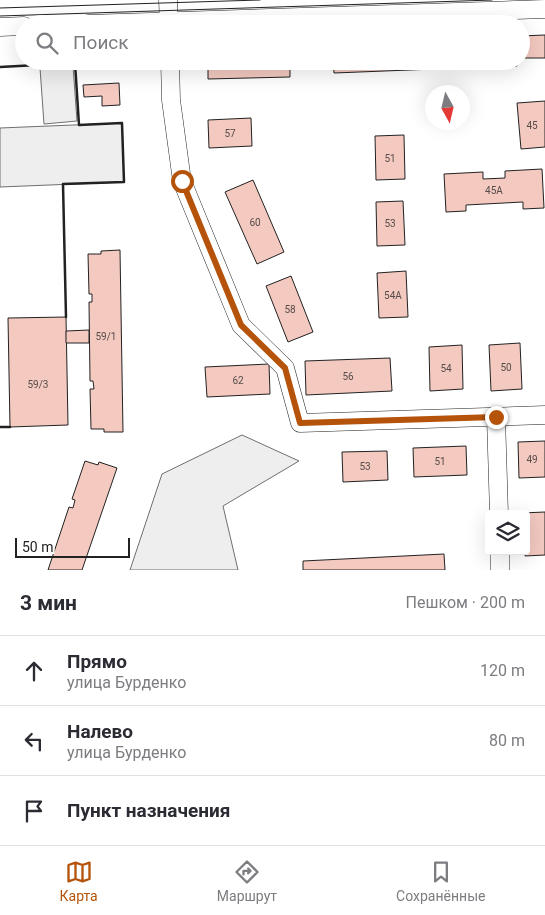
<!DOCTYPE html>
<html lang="ru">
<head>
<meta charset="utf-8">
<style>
  :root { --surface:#fff; --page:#f7f7f7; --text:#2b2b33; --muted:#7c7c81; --line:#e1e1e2; --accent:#b45309 }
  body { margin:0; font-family:Roboto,sans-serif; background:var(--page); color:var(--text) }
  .controls { position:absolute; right:15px; bottom:15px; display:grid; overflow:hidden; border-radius:5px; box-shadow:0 5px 20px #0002 }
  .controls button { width:45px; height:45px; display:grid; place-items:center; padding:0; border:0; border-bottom:1px solid var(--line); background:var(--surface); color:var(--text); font:25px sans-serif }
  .compass { position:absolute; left:425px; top:85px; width:45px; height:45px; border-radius:50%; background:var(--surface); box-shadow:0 5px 20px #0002; rotate:172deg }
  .scale { position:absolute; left:15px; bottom:12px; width:115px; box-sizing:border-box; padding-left:5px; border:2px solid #222; border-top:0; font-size:14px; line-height:18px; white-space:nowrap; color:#222; -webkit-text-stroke:4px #fff; paint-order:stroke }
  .stop { position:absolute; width:15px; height:15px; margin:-11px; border:4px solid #b45309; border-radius:50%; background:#fff }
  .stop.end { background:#b45309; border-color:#fff; box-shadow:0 1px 5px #0008 }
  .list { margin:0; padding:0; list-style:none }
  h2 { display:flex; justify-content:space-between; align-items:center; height:65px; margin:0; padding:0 20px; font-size:21px }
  h2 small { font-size:16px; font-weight:400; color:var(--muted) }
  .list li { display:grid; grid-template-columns:32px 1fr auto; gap:15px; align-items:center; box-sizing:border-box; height:70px; padding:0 20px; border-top:1px solid var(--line) }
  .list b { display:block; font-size:19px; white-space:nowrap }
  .list p { margin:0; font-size:16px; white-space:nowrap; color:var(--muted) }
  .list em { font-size:16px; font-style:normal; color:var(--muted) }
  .icon { flex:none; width:28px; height:28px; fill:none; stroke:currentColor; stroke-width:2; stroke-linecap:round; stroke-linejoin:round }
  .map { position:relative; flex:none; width:545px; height:570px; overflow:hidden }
  .search { position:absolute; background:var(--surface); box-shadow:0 5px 20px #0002; left:15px; right:15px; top:15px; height:55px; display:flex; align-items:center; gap:12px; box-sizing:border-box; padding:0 18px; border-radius:28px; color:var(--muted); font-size:19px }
  .sheet { height:275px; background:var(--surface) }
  nav { display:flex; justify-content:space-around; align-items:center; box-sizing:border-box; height:70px; border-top:1px solid var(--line); background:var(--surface); font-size:14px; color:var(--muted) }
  nav a { display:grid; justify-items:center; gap:2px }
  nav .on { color:var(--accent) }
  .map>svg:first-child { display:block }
  .green { fill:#eee; stroke:#6f6f6f }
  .building { fill:#f3c9c0; stroke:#222 }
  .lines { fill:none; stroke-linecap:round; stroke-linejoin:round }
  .minor-casing { stroke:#222; stroke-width:19 }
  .minor { stroke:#fff; stroke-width:18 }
  .tram { stroke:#222; stroke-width:1 }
  .wall { stroke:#222; stroke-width:2.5 }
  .route { stroke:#b45309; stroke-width:6 }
  .labels { text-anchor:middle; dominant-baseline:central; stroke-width:4; stroke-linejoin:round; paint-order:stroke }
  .number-label { font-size:10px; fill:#564c4a }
</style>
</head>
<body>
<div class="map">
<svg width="545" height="570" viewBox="0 0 545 570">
  <rect width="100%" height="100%" fill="#fff"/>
  <g class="green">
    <polygon points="73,66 77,121 44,124 40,68"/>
    <polygon points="122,123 124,182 0,187 0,128"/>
    <polygon points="242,435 299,461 223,506 238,570 130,570 162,474"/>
  </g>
  <g class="building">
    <polygon points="545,35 545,58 521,58 521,36"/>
    <polygon points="208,61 290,61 290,77 208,79"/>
    <polygon points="333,61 459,61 460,68 334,73"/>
    <polygon points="487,61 517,61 517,66 493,67"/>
    <polygon points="119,83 120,105 102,106 102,96 84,97 83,85"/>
    <polygon points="545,101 545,147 521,149 517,103"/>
    <polygon points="251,118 252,146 209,148 208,120"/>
    <polygon points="404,135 405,179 376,180 375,136"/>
    <polygon points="542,169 544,208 523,209 523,202 466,205 466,211 446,212 444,174 483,172 483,179 505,178 505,171"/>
    <polygon points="253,180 284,252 257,264 225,192"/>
    <polygon points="403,201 405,245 377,246 376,202"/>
    <polygon points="120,250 123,432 104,432 104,429 91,429 90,389 94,389 93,381 90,381 89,302 92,302 92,294 89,294 88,254 101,254 101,251"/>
    <polygon points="406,271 408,317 379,318 377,273"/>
    <polygon points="291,276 313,332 288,342 266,286"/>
    <polygon points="66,317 68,425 10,427 8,318"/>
    <polygon points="89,330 89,343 66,343 66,331"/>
    <polygon points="520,343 522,389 491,391 489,345"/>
    <polygon points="462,345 463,389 430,391 429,347"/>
    <polygon points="390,358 392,391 306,395 305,361"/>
    <polygon points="269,364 270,394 207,397 205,367"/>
    <polygon points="545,441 545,477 519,478 518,442"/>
    <polygon points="466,446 467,475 414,477 413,448"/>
    <polygon points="387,451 388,480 343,482 342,452"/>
    <polygon points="85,461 98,465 99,462 117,468 82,570 48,570 69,507 73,508 75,500 72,499"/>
    <polygon points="545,512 545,555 525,556 526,514 522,513"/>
    <polygon points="444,554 445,570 303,570 303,561"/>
  </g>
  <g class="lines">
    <defs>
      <g id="minor">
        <polyline points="168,0 169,24"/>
        <polyline points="88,24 545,9"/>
        <polyline points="0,27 24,26"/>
        <polyline points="170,61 171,100 182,181 241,325 285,368 300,423 545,415"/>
        <polyline points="496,417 499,514"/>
        <polyline points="500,551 500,570"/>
      </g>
    </defs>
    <use href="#minor" class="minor-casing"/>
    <use href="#minor" class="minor"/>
    <g class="tram">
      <polyline points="0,8 260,0"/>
      <polyline points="0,16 492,0"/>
    </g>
    <g class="wall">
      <polyline points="0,67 75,63 79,125 122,123 124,182 63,184 66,317"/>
      <polyline points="0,427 10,427"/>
    </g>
  </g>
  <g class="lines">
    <polyline class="route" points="182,181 241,325 285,368 300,423 496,417"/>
  </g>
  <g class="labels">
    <g class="number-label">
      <text x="532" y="125">45</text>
      <text x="230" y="133">57</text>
      <text x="390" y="158">51</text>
      <text x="494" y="190">45А</text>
      <text x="255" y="222">60</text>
      <text x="390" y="223">53</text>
      <text x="393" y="295">54А</text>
      <text x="290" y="309">58</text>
      <text x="106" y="336">59/1</text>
      <text x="506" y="367">50</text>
      <text x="446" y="368">54</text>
      <text x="348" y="376">56</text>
      <text x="238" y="380">62</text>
      <text x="38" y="384">59/3</text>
      <text x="532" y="459">49</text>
      <text x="440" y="461">51</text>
      <text x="365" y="466">53</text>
    </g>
  </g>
</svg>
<div class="controls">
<button><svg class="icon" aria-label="layers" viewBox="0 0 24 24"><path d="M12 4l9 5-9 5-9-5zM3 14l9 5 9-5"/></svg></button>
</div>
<svg class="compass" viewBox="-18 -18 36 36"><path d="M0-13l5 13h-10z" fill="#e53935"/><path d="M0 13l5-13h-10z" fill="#7c7c81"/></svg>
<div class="scale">50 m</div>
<div class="stop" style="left:182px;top:181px"></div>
<div class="stop end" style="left:496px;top:417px"></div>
<div class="search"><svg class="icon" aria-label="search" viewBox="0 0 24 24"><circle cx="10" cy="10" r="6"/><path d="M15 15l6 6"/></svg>Поиск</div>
</div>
<section class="sheet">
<h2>3 мин<small>Пешком · 200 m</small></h2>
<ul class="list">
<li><svg class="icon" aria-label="ahead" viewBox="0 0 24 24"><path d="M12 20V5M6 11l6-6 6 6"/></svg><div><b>Прямо</b><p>улица Бурденко</p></div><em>120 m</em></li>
<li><svg class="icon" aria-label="left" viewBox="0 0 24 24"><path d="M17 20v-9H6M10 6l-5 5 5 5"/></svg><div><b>Налево</b><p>улица Бурденко</p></div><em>80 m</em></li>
<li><svg class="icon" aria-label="arrive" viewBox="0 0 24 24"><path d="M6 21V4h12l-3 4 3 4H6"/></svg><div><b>Пункт назначения</b></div></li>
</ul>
</section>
<nav>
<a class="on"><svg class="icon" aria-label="map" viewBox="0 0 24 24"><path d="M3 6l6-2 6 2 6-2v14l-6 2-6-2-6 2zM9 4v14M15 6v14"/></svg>Карта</a>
<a><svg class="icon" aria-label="directions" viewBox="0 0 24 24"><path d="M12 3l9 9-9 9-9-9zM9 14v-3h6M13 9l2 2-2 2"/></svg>Маршрут</a>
<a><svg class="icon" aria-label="saved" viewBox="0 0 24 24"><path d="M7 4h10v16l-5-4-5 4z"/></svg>Сохранённые</a>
</nav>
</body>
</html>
